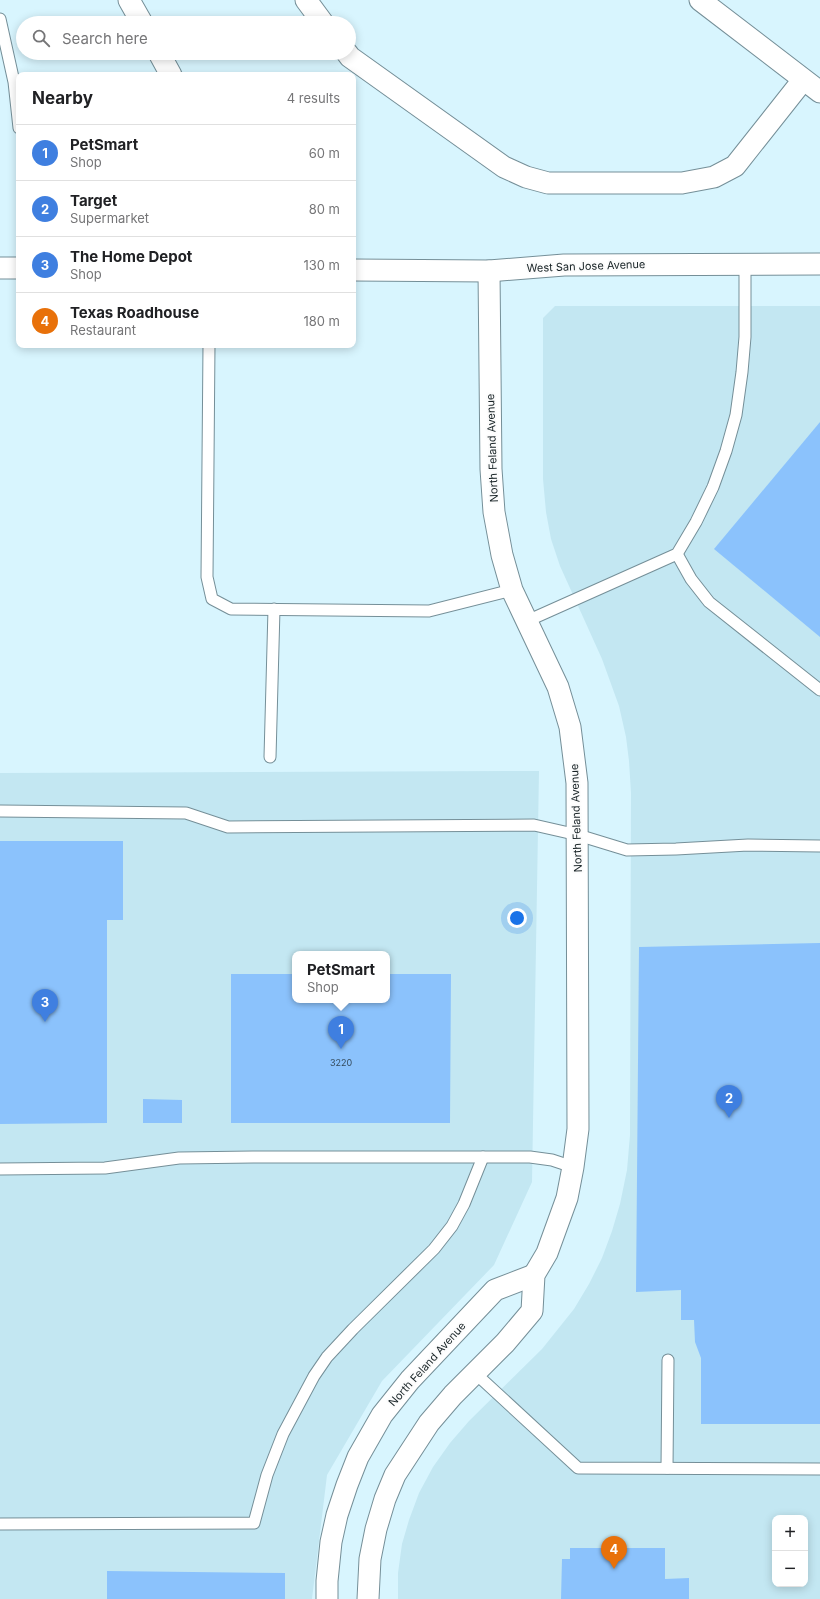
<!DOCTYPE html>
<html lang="en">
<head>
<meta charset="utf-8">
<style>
  :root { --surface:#fff; --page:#f6f6f6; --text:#202124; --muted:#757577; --line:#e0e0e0; --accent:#db2777 }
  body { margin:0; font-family:Inter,sans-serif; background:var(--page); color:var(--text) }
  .controls { position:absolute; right:12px; bottom:12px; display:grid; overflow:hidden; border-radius:8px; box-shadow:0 2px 10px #0003 }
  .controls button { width:36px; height:36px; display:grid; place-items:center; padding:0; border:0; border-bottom:1px solid var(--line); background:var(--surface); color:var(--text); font:20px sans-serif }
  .you { position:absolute; left:517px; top:918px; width:14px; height:14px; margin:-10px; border:3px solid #fff; border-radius:50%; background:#1a73e8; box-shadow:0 0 0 6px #1a73e833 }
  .badge { display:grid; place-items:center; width:26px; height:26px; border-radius:50%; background:var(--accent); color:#fff; font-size:13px; font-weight:700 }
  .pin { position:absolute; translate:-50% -33px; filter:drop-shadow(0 1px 2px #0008) }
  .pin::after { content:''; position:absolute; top:21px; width:14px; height:12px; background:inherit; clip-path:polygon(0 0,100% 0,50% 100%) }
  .popup { position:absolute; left:292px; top:951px; width:98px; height:52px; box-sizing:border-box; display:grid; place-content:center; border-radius:8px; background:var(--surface); filter:drop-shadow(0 1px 3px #0005); font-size:13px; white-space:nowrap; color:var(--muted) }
  .popup b { font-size:15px; color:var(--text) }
  .popup::after { content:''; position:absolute; left:50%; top:100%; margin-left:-8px; border:8px solid transparent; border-top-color:var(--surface) }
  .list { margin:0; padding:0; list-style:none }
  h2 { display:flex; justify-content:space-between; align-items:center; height:52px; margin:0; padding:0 16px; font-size:17px }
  h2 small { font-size:13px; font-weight:400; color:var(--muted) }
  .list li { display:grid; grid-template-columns:26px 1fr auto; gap:12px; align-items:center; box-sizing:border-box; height:56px; padding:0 16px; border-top:1px solid var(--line) }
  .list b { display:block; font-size:15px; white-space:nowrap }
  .list p { margin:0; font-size:13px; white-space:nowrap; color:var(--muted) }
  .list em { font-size:13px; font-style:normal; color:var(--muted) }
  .icon { flex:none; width:22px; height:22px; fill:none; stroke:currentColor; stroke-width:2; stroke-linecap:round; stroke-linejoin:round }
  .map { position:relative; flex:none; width:820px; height:1599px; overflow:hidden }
  .search { position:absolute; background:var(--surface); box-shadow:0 2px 10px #0003; left:16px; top:16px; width:340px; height:44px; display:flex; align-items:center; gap:10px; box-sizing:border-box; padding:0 14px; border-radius:22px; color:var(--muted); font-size:15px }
  .panel { position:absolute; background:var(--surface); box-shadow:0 2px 10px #0003; left:16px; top:72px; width:340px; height:276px; border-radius:8px }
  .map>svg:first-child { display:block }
  .built { fill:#c3e7f2; fill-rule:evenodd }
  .building { fill:#8bc2fc }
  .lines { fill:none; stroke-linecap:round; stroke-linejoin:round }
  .lane-casing { stroke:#758f98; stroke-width:13 }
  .street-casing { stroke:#758f98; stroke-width:23 }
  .lane { stroke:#fff; stroke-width:11 }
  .street { stroke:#fff; stroke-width:21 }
  .labels { text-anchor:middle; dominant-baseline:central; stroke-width:4; stroke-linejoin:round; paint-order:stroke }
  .number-label { font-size:9px; fill:#344a5b }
  .street-label { font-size:11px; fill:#172225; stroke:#fcfcfc }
</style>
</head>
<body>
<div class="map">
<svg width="820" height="1599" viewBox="0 0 820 1599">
  <rect width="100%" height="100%" fill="#d8f5fe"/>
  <g class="built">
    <path d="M555 306H820V1599H398V1573L402 1544 409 1520 419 1493 433 1467 450 1443 469 1421 542 1349 574 1309 589 1284 602 1258 612 1231 620 1204 627 1170 630 1135 631 793 629 761 626 737 619 706 602 659 560 566 551 539 546 512 543 479V318ZM775 1518H805V1584H775Z"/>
    <path d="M539 771 532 1182 494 1265 382 1381 327 1475 312 1599H0V773ZM295 954H387V1000H295Z"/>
  </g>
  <g class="building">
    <polygon points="820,422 820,637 714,549"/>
    <polygon points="0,841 123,841 123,920 107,920 107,1123 0,1124"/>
    <polygon points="820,943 820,1424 701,1424 701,1358 695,1342 694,1320 681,1320 681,1290 636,1292 639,947"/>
    <polygon points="231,974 295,974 295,1000 387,1000 387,974 451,974 450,1123 231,1123"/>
    <polygon points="143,1099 182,1100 182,1123 143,1123"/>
    <polygon points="570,1548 665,1548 665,1579 689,1578 689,1599 561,1599 562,1559 570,1559"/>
    <polygon points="107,1571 285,1573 285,1599 107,1599"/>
  </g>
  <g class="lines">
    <defs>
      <g id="lane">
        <polyline points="0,19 14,82 19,128"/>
        <polyline points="209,345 207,577 212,599 231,609 429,611 512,590"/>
        <polyline points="677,554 691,579 709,602 820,690"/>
        <polyline points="527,621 677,554 696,522 713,487 726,451 736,415 742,372 745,337 745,264"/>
        <polyline points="270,757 274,609"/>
        <polyline points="0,811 186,813 228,827 534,825 578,835 627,850 676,849 748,845 820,846"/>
        <polyline points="0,1169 105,1168 179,1158 253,1157 530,1157 552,1160 573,1167"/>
        <polyline points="475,1373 578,1468 820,1469"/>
        <polyline points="667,1468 668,1360"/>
        <polyline points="0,1524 254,1523 267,1475 283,1434 314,1376 327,1357 353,1329 434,1249 452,1226 464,1204 483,1157"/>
      </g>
      <g id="street">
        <polyline points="129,0 142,23"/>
        <polyline points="306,0 323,23"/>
        <polyline points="700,0 820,92"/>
        <polyline points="159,53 171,75"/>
        <polyline points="347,53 350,57 504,167 526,177 548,183 682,183 714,177 735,166 803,80"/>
        <polyline points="0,268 19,268"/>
        <polyline points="353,270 489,271 564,265 820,264"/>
        <polyline points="327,1599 327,1581 331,1542 337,1515 347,1485 358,1457 382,1415 410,1380 495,1290 534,1275"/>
        <polyline points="368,1599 370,1559 376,1529 385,1499 395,1475 429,1423 453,1395 505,1343 532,1311 534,1275 547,1253 567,1198 573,1167 578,1129 577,783 570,727 558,687 512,590 502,555 494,512 491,469 489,271"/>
      </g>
    </defs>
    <use href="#lane" class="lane-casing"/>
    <use href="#street" class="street-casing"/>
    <use href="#lane" class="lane"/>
    <use href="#street" class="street"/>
  </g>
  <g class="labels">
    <g class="number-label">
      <text x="341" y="1062">3220</text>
    </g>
    <g class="street-label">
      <text transform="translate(586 266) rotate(-2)">West San Jose Avenue</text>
      <text transform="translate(492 448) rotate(-92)">North Feland Avenue</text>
      <text transform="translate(576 818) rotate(-92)">North Feland Avenue</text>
      <text transform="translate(427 1364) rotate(-48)">North Feland Avenue</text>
    </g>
  </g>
</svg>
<div class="controls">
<button>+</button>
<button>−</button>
</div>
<div class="you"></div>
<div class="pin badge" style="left:341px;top:1049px;background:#3f7fe0">1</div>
<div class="popup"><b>PetSmart</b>Shop</div>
<div class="pin badge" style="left:729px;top:1118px;background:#3f7fe0">2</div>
<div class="pin badge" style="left:45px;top:1022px;background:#3f7fe0">3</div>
<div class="pin badge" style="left:614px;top:1569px;background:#e8710a">4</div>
<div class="search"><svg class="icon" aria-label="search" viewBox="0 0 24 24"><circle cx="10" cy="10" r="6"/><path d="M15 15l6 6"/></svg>Search here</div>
<section class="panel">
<h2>Nearby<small>4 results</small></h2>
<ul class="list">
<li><span class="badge" style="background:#3f7fe0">1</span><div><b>PetSmart</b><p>Shop</p></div><em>60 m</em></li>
<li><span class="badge" style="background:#3f7fe0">2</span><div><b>Target</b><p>Supermarket</p></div><em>80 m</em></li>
<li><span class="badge" style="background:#3f7fe0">3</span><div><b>The Home Depot</b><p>Shop</p></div><em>130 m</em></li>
<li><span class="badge" style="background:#e8710a">4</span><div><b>Texas Roadhouse</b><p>Restaurant</p></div><em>180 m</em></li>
</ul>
</section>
</div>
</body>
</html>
